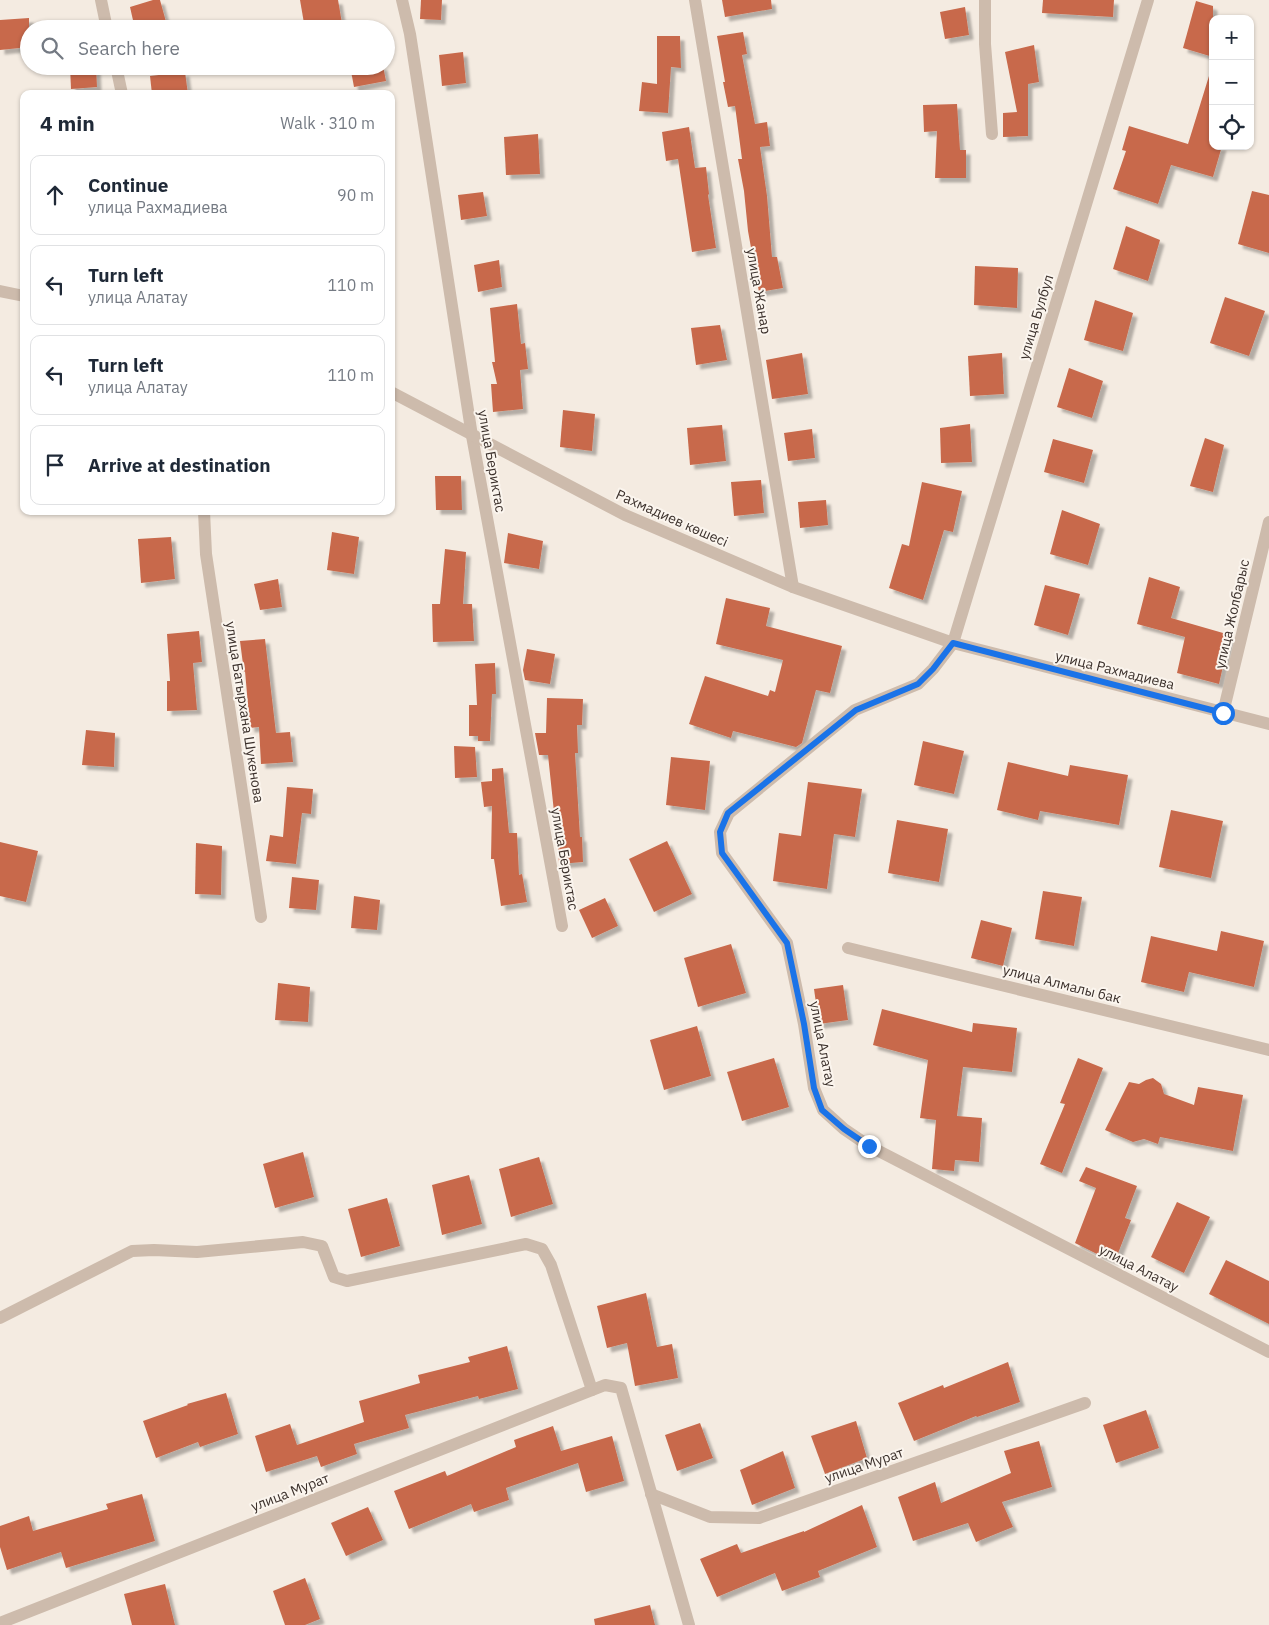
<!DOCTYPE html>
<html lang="en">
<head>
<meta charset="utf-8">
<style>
  :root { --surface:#fff; --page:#f2f2f3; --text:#1f2937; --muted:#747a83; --line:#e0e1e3 }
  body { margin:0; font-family:"IBM Plex Sans",sans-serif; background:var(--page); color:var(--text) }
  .controls { position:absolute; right:15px; top:15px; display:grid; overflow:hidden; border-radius:10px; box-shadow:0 1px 4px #0004 }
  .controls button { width:45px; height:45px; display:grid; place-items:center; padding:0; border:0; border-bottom:1px solid var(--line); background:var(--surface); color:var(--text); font:25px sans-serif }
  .stop { position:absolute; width:15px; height:15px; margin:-11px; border:4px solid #1a73e8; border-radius:50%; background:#fff }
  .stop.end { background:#1a73e8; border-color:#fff; box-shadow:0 1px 5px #0008 }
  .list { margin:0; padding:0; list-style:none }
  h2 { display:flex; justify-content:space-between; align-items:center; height:65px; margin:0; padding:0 20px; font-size:21px }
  h2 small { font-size:16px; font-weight:400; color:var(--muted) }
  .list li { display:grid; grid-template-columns:32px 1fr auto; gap:15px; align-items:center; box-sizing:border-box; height:80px; margin:0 10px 10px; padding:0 10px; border:1px solid var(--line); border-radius:10px }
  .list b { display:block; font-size:19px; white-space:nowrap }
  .list p { margin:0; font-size:16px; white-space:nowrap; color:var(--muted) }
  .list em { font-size:16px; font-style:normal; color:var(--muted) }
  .icon { flex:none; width:28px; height:28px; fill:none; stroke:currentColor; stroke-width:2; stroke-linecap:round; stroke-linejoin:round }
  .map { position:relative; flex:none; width:1269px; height:1625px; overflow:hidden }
  .search { position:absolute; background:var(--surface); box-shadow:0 1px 4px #0004; left:20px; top:20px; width:375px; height:55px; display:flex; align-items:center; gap:12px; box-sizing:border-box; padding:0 18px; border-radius:28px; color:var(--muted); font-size:19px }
  .panel { position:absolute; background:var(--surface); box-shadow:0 1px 4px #0004; left:20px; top:90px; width:375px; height:425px; border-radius:10px }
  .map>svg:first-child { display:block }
  .building { fill:#c8694b; filter:url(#shadow) }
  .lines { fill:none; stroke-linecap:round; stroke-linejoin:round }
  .minor { stroke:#cdbbac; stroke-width:12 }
  .tertiary { stroke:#cdbbac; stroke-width:12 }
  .route { stroke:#1a73e8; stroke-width:6 }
  .labels { text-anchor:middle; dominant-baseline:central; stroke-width:4; stroke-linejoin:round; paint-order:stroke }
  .street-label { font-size:14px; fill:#3b302b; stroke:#fbf5ee }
</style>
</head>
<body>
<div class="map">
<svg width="1269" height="1625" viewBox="0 0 1269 1625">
  <defs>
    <filter id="shadow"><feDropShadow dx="4.5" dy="4.5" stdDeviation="1" flood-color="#0004"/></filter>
  </defs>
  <rect width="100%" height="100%" fill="#f4ebe1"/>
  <g class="building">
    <polygon points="153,0 160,0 168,29 135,29 130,7"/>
    <polygon points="300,0 338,0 343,29 305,29"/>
    <polygon points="421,0 442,0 441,20 420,19"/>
    <polygon points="722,0 771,0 772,9 725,17"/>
    <polygon points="1043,0 1114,0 1113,17 1042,13"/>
    <polygon points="1196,1 1213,6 1213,57 1183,48"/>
    <polygon points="965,7 969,35 945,39 940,12"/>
    <polygon points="29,18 29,47 0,50 0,20"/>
    <polygon points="743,32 747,54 742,55 755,124 767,122 770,146 760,147 767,196 772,257 777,257 783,288 759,292 748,231 744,191 738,159 742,159 735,106 728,107 723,82 725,82 717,36"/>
    <polygon points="657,36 680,36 681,68 671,67 668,113 639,111 642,82 657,84"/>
    <polygon points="1034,45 1039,82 1028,84 1028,136 1003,137 1003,113 1017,112 1005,52"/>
    <polygon points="463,52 466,83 442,86 439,55"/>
    <polygon points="70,66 96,66 97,87 71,89"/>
    <polygon points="350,66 383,66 386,81 354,87"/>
    <polygon points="185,72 188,94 152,94 150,76"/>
    <polygon points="1209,76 1213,77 1213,146 1222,146 1213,177 1171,165 1158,204 1113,189 1126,151 1122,150 1129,126 1188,144"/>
    <polygon points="957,104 960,150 966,150 966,178 935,178 937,131 924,132 923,105"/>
    <polygon points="689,127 695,168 706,167 709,194 708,195 716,248 692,252 678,159 666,161 662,132"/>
    <polygon points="538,134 540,174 506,175 504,137"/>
    <polygon points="1252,191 1269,195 1269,253 1238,244"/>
    <polygon points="483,192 487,216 461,220 458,195"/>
    <polygon points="1126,226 1160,240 1148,281 1113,269"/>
    <polygon points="499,260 502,287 478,292 474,265"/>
    <polygon points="975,266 1018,268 1017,308 974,305"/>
    <polygon points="1225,297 1265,311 1249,356 1210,343"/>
    <polygon points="1095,300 1133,313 1123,351 1084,340"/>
    <polygon points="517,304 521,344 525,343 528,369 520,370 523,409 493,412 491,384 497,384 492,362 495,362 490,308"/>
    <polygon points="720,325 727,360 696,365 691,328"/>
    <polygon points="802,353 808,394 772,399 766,360"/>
    <polygon points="1002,353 1004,394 970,396 968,356"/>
    <polygon points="1069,368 1103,381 1092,418 1057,407"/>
    <polygon points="563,410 595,414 592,451 560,447"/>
    <polygon points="970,424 972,462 941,463 940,428"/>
    <polygon points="722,425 726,461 690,465 687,428"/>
    <polygon points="812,429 815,458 788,461 784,433"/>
    <polygon points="1205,438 1224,445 1213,492 1190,486"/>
    <polygon points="1053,439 1093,450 1084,483 1044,472"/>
    <polygon points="435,476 461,476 462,510 436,510"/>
    <polygon points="761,480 764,513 734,516 731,482"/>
    <polygon points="922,482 962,491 953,532 944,530 923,600 889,588 902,544 909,546"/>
    <polygon points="826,500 828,525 800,528 798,502"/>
    <polygon points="1062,510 1100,524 1088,565 1050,554"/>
    <polygon points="332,532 359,537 354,574 327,570"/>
    <polygon points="508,533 543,541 539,569 504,563"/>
    <polygon points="171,537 175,579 141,583 138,539"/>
    <polygon points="445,549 466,552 463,604 472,604 474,641 433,642 432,604 440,604"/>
    <polygon points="1149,577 1180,587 1171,618 1230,635 1219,684 1177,673 1185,637 1137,624"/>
    <polygon points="278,579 282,607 260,610 254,584"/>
    <polygon points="1045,585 1080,594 1068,635 1034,625"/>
    <polygon points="726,598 770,608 766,626 842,646 830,693 816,690 802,743 796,747 733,731 731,738 689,724 705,676 768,696 770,690 775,692 783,660 716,644"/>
    <polygon points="199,631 202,662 193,663 197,710 167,711 167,681 170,681 167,634"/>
    <polygon points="265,639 276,733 290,732 293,762 261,764 259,727 250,728 245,671 244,672 240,641"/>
    <polygon points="527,649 555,654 550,684 525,680 523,670"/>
    <polygon points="495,663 496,694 492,694 490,741 478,741 478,736 469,736 469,705 477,705 475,664"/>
    <polygon points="547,698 583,699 582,725 577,725 578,753 575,753 580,837 582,837 583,862 559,864 557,831 556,831 548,755 539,755 535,733 546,733"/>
    <polygon points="86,730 115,733 114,767 82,765"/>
    <polygon points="923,741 964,751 954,794 914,785"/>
    <polygon points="454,746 475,747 477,777 455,778"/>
    <polygon points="671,757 710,761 705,810 666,805"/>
    <polygon points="1008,762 1068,776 1070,765 1128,775 1119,825 1040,811 1038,820 997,810"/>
    <polygon points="503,768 509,833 517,833 519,875 522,874 527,902 501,906 494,859 491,859 492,806 484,807 481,782 492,781 492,769"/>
    <polygon points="808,782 862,789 855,837 834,834 827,889 773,881 779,833 801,836"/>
    <polygon points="287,787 313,789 311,814 302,813 296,864 266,861 270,835 283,837"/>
    <polygon points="1171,810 1223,821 1211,878 1159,867"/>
    <polygon points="897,820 948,829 939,882 888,873"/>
    <polygon points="667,841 692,894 654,912 629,859"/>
    <polygon points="0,842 38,851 26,902 0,896"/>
    <polygon points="196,843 222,846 221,895 195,894"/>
    <polygon points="292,877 319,880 316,910 289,908"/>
    <polygon points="1043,891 1082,897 1074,946 1035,939"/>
    <polygon points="354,896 380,900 377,930 351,928"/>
    <polygon points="605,898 618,926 592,938 579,910"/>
    <polygon points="981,920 1012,928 1003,966 971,958"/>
    <polygon points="1221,931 1264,941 1254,987 1189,972 1184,992 1141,982 1151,936 1217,951"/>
    <polygon points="731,944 746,993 698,1007 684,958"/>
    <polygon points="278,983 310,987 308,1022 275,1020"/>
    <polygon points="843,985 848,1020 819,1024 814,989"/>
    <polygon points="882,1009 972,1032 973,1023 1017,1028 1012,1072 963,1067 957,1116 982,1118 979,1162 955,1160 954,1171 932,1169 936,1120 920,1118 928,1060 873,1045"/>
    <polygon points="697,1026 711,1076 664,1090 650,1040"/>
    <polygon points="774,1058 789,1107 742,1121 727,1072"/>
    <polygon points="1078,1058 1103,1068 1062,1173 1040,1164 1065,1104 1060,1103"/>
    <polygon points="1153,1078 1161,1084 1164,1094 1194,1105 1198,1087 1243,1095 1233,1151 1160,1137 1158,1144 1144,1139 1133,1142 1105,1130 1129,1082 1139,1084 1146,1080"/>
    <polygon points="303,1152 314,1197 275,1208 263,1164"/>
    <polygon points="539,1157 553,1204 511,1217 499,1169"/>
    <polygon points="1086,1167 1137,1186 1125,1218 1131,1220 1115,1261 1097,1254 1075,1243 1096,1188 1079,1181"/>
    <polygon points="469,1175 482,1224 442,1235 432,1185"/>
    <polygon points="387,1198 400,1246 361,1257 348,1209"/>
    <polygon points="1177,1202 1210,1217 1184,1273 1151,1257"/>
    <polygon points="1226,1260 1269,1281 1269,1324 1209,1294"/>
    <polygon points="646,1293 657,1347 672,1344 678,1378 635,1386 627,1343 607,1348 597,1306"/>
    <polygon points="507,1346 518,1389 479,1399 478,1396 405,1415 409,1428 354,1444 357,1454 321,1467 317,1456 266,1472 255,1436 290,1424 297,1445 364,1422 359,1401 420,1383 418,1375 470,1362 468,1357"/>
    <polygon points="1008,1362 1020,1402 977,1417 976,1416 914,1441 898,1403 943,1385 944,1388"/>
    <polygon points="226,1393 238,1434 200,1447 198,1442 156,1458 143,1421 188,1405 187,1404"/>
    <polygon points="1146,1410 1159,1448 1116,1463 1103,1425"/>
    <polygon points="856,1421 867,1458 825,1474 811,1436"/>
    <polygon points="700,1423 713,1458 677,1471 665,1435"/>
    <polygon points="553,1426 561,1451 612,1436 624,1481 586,1492 578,1463 506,1488 509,1500 474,1512 471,1504 409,1529 394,1491 445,1471 447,1476 516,1447 514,1440"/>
    <polygon points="1039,1441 1052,1487 1002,1502 1013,1527 976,1542 968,1523 913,1541 898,1497 935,1482 941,1503 1011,1473 1004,1451"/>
    <polygon points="783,1451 795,1488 752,1505 740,1470"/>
    <polygon points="142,1494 155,1541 66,1568 61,1552 7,1570 0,1547 0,1526 29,1516 33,1531 108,1509 106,1504"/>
    <polygon points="862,1505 877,1547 818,1571 820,1577 782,1591 775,1573 717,1597 700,1559 737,1544 741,1553 804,1531 804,1532"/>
    <polygon points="368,1507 383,1540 346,1556 331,1523"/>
    <polygon points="305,1578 320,1619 305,1625 285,1625 273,1591"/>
    <polygon points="165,1584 175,1625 132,1625 124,1594"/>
    <polygon points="650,1605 655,1625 595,1625 594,1619"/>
  </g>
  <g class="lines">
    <g class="minor">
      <polyline points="101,0 107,29"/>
      <polyline points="402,0 410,34 472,436 562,926"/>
      <polyline points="695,0 793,587"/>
      <polyline points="985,0 985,44 992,134"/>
      <polyline points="1148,0 953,643 933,669 918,684 855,710 729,813 720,832 722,853 787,943 804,1024 814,1088 823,1110 844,1129 869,1146 1269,1352"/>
      <polyline points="116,66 122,94"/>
      <polyline points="204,511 206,554 261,917"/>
      <polyline points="1223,713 1269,522"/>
      <polyline points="848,948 1269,1050"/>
      <polyline points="0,1318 132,1251 154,1250 197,1252 303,1242 322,1246 334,1277 347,1281 526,1244 542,1249 551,1265 592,1390"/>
      <polyline points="651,1494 710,1517 759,1518 1085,1403"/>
      <polyline points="0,1623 605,1385 621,1388 689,1625"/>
    </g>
    <g class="tertiary">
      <polyline points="0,291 24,296"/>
      <polyline points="391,392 625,515 793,587 953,643 1269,724"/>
    </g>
  </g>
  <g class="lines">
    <polyline class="route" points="869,1146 844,1129 822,1110 814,1088 804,1024 787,943 722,853 720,832 728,813 856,710 918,684 933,669 953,643 1223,713"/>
  </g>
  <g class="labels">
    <g class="street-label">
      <text transform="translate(759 291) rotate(80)">улица Жанар</text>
      <text transform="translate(1036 317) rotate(-73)">улица Булбул</text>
      <text transform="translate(492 461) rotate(80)">улица Бериктас</text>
      <text transform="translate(672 518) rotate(24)">Рахмадиев көшесі</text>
      <text transform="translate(1232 614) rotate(-77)">улица Жолбарыс</text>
      <text transform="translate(1115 670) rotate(14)">улица Рахмадиева</text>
      <text transform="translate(245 712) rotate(81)">улица Батырхана Шукенова</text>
      <text transform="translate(565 859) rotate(80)">улица Бериктас</text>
      <text transform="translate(1062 984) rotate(14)">улица Алмалы бак</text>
      <text transform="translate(823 1044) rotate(79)">улица Алатау</text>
      <text transform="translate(1139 1268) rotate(27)">улица Алатау</text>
      <text transform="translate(864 1465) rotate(-19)">улица Мурат</text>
      <text transform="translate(290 1492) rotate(-21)">улица Мурат</text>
    </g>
  </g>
</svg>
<div class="controls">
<button>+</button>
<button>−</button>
<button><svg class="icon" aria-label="locate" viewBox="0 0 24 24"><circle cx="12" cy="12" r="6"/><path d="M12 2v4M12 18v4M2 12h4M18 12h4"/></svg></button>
</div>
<div class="stop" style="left:1223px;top:713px"></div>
<div class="stop end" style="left:869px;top:1146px"></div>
<div class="search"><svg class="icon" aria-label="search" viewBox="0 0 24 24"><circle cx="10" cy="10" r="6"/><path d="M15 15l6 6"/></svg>Search here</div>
<section class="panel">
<h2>4 min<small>Walk · 310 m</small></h2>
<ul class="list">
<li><svg class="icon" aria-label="ahead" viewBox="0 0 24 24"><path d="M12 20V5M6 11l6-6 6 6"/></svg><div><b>Continue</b><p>улица Рахмадиева</p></div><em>90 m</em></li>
<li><svg class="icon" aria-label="left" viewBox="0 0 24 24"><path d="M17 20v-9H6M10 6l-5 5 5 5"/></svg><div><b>Turn left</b><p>улица Алатау</p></div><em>110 m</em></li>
<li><svg class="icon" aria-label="left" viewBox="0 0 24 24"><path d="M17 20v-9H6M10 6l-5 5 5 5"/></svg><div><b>Turn left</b><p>улица Алатау</p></div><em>110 m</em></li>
<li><svg class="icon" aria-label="arrive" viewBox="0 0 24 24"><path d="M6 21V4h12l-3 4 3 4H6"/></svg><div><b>Arrive at destination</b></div></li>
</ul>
</section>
</div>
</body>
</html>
